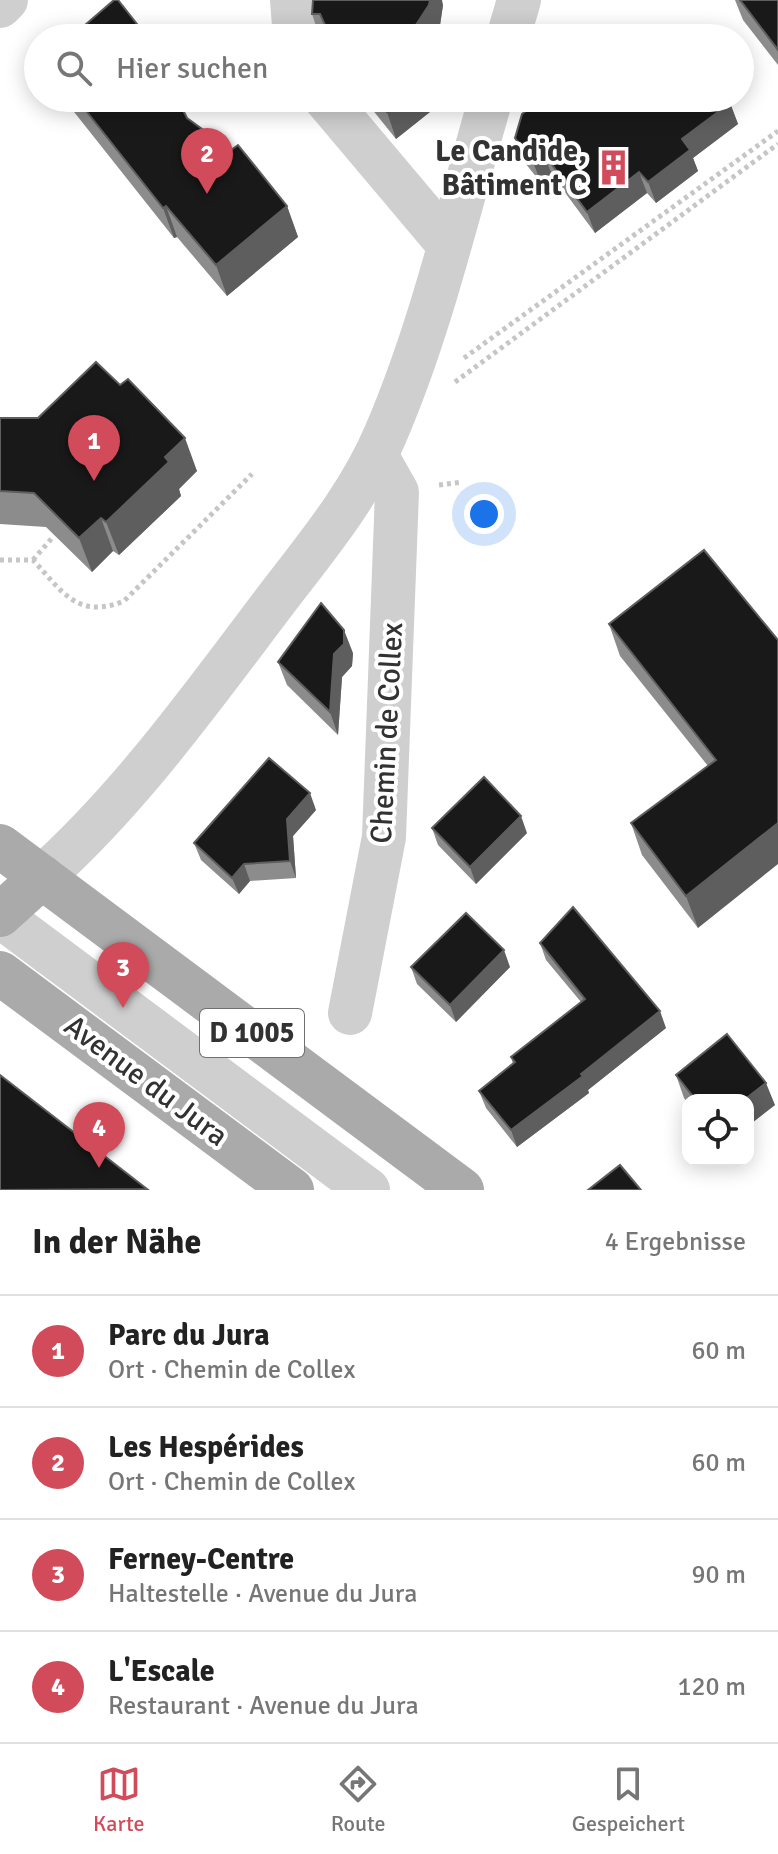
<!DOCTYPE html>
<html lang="de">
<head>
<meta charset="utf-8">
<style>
  :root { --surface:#fff; --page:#f2f2f2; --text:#222; --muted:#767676; --line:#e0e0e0; --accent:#d24b5a }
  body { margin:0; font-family:Signika,sans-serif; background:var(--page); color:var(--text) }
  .controls { position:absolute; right:24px; bottom:24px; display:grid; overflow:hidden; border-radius:16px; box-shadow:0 4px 20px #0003 }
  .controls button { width:72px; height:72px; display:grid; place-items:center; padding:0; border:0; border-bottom:2px solid var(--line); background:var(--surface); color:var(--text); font:40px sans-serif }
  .you { position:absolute; left:484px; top:514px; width:28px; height:28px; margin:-20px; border:6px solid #fff; border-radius:50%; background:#1a73e8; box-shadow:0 0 0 12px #1a73e833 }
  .badge { display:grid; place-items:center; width:52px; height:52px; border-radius:50%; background:var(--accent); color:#fff; font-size:26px; font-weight:700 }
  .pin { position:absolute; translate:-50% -66px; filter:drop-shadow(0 2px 4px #0008) }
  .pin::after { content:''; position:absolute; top:42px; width:28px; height:24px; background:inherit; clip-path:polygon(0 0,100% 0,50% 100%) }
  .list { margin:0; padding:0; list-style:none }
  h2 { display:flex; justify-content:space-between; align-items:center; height:104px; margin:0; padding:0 32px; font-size:34px }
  h2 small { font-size:26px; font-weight:400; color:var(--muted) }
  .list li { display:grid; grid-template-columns:52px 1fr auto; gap:24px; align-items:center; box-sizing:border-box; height:112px; padding:0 32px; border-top:2px solid var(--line) }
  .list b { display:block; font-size:30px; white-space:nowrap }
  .list p { margin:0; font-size:26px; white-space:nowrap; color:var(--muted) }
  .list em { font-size:26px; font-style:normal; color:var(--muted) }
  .icon { flex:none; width:44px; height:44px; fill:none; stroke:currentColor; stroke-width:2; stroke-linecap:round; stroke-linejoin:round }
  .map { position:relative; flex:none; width:778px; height:1190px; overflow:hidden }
  .search { position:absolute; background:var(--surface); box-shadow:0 4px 20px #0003; left:24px; right:24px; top:24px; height:88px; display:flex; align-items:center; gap:20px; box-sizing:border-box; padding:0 28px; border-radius:44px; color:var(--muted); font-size:30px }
  .sheet { height:552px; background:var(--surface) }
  nav { display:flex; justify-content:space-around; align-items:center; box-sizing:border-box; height:112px; border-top:2px solid var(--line); background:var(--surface); font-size:22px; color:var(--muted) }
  nav a { display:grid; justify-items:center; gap:4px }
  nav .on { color:var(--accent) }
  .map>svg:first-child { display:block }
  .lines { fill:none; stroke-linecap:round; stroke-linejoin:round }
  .path { stroke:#c6c6c6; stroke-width:5; stroke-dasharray:4 4; stroke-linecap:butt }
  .minor { stroke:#cfcfcf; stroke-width:44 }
  .major { stroke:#aaa; stroke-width:44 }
  .wall { fill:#8c8c8c }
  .shaded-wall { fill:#5e5e5e }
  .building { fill:#191919; stroke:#5e5e5e; stroke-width:2 }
  .labels { text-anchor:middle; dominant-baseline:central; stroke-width:8; stroke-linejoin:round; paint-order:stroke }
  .shield { fill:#fff; stroke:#707070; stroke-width:2 }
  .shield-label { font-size:28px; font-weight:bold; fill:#323232 }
  .poi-label { font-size:30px; font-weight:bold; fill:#323232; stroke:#fff; text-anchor:end }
  .street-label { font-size:30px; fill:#323232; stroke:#fff }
</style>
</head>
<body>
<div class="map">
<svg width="778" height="1190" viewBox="0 0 778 1190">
  <rect width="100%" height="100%" fill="#fff"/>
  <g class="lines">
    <g class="path">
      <polyline points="464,358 778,131"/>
      <polyline points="455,382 778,144"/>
      <polyline points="439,485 462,482"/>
      <path d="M0 560H33C62 591 77 620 124 601L252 474"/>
      <polyline points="33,560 52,538"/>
    </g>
    <g class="minor">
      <polyline points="292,0 295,38"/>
      <polyline points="0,6 6,0"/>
      <polyline points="508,38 519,0"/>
      <polyline points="325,98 448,244"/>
      <path d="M42 877C130 798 201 699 272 605 313 551 360 496 386 433 432 326 458 210 491 98"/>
      <polyline points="0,916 368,1190"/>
      <polyline points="350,1013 384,837 397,492 376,455"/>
    </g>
    <g class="major">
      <polyline points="0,846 462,1190"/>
      <polyline points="0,915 42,877"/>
      <polyline points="0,973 292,1190"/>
    </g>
  </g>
  <g class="wall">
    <polygon points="735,0 778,0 778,65 743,20"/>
    <polygon points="443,5 439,32 435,38 320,38 312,14"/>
    <polygon points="63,98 177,98 187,118 287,206 298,237 227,296 177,237 174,238"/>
    <polygon points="363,98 446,98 445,100 396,139"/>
    <polygon points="730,103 738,124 693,158 698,171 656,203 647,193 595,233 552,175 541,183 522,159 515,138"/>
    <polygon points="120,385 197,471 179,489 181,496 119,555 113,551 92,572 46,527 0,524 0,418 38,418"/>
    <polygon points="609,624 778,640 698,928 642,855 631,823 708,766 620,656"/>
    <polygon points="353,653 352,666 342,677 338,735 287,685 278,662"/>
    <polygon points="316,810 293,836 296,878 250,881 239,894 201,860 194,843"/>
    <polygon points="432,828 527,833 476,884 438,845"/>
    <polygon points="540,943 666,1028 588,1090 589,1093 517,1147 486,1108 479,1091 513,1064 511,1057 581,1002 546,960"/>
    <polygon points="411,967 510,967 456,1022 417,984"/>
    <polygon points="676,1075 775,1105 748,1126 748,1100 688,1100 688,1103 684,1098"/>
  </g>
  <g class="shaded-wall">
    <polygon points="430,0 442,0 443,5 439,32 435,38 421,38 416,25"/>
    <polygon points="404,98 446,98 445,100 396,139 387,112"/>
    <polygon points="730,103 738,124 693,158 698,171 656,203 648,182 682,139"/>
    <polygon points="544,154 552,175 541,183 533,162"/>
    <polygon points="639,172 647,193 595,233 587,212"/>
    <polygon points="166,206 177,237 174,238 163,208"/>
    <polygon points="287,206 298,237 227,296 216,265"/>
    <polygon points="185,438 197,471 179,489 181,496 119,555 106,522 165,457"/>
    <polygon points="101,518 113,551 92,572 79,538"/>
    <polygon points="344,630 353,653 352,666 342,677 338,735 330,712 334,654"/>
    <polygon points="310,793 316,810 293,836 296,878 290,861 287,819"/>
    <polygon points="521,816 527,833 476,884 470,867"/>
    <polygon points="778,823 778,864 698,928 686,896"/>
    <polygon points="244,864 250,881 239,894 232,878"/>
    <polygon points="504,950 510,967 456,1022 450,1005"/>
    <polygon points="660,1011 666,1028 588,1090 589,1093 517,1147 511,1130"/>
    <polygon points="766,1083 775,1105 748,1126 748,1100 744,1100"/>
  </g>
  <g class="building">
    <polygon points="114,0 118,0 148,38 70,38"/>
    <polygon points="313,0 430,0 429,5 416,25 425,38 331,38 320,14 312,14"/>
    <polygon points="740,0 778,0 778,50"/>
    <polygon points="76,98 177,98 187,118 231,150 238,145 287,206 216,265 166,206 163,208"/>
    <polygon points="375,98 404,98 387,112"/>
    <polygon points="542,98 726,98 730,103 682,139 690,150 648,182 639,172 587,212 544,154 533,162 515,138 522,114"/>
    <polygon points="96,362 120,385 128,379 185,438 165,457 169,462 106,522 101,518 79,538 34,493 0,491 0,418 38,418"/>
    <polygon points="704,550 778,640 778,823 686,896 631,823 716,760 609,624"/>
    <polygon points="321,603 344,630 344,644 334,654 330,712 278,662"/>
    <polygon points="269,758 310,793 287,819 290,861 244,864 232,878 194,843"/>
    <polygon points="484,777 521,816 470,867 432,828"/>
    <polygon points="573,907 660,1011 581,1074 583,1076 511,1130 479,1091 515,1062 511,1057 585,999 540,943"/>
    <polygon points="466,913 504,950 450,1005 411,967"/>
    <polygon points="727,1034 766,1083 744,1100 696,1100 676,1075"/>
    <polygon points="0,1075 147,1189 0,1190"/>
    <polygon points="620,1165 641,1190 588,1190"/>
  </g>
  <defs>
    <symbol id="building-bare" viewBox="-9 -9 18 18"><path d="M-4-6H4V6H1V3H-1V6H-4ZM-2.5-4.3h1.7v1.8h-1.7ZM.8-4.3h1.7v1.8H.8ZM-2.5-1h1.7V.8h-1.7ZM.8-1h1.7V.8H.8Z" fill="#d24b5a" stroke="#fff" stroke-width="2.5" paint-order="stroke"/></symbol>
  </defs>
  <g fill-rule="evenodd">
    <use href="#building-bare" x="588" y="142" width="51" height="51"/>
  </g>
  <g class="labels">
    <rect class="shield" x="200" y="1009" width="104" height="48" rx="6"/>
    <g class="shield-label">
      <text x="252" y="1033">D 1005</text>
    </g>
    <g class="poi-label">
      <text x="587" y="151">Le Candide,<tspan x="587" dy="34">Bâtiment C</tspan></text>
    </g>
    <g class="street-label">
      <text transform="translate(387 733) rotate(-87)">Chemin de Collex</text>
      <text transform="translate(146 1081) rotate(37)">Avenue du Jura</text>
    </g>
  </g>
</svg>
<div class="controls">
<button><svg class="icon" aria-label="locate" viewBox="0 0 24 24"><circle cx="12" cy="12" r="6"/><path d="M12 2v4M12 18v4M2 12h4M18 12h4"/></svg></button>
</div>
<div class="you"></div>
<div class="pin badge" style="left:94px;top:481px">1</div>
<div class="pin badge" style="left:207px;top:194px">2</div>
<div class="pin badge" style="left:123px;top:1008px">3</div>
<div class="pin badge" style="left:99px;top:1168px">4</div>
<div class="search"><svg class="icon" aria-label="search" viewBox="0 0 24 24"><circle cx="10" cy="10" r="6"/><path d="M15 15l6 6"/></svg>Hier suchen</div>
</div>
<section class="sheet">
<h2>In der Nähe<small>4 Ergebnisse</small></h2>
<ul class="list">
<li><span class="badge">1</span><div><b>Parc du Jura</b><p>Ort · Chemin de Collex</p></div><em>60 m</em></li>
<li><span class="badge">2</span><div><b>Les Hespérides</b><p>Ort · Chemin de Collex</p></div><em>60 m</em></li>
<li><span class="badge">3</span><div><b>Ferney-Centre</b><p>Haltestelle · Avenue du Jura</p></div><em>90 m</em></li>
<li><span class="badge">4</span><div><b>L'Escale</b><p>Restaurant · Avenue du Jura</p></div><em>120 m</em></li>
</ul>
</section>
<nav>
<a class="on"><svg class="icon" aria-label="map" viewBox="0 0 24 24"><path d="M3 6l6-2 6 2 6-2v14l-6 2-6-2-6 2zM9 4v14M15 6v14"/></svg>Karte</a>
<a><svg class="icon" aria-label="directions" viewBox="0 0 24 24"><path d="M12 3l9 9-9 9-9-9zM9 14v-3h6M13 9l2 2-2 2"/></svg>Route</a>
<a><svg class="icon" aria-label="saved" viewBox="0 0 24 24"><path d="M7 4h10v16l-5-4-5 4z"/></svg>Gespeichert</a>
</nav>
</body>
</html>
